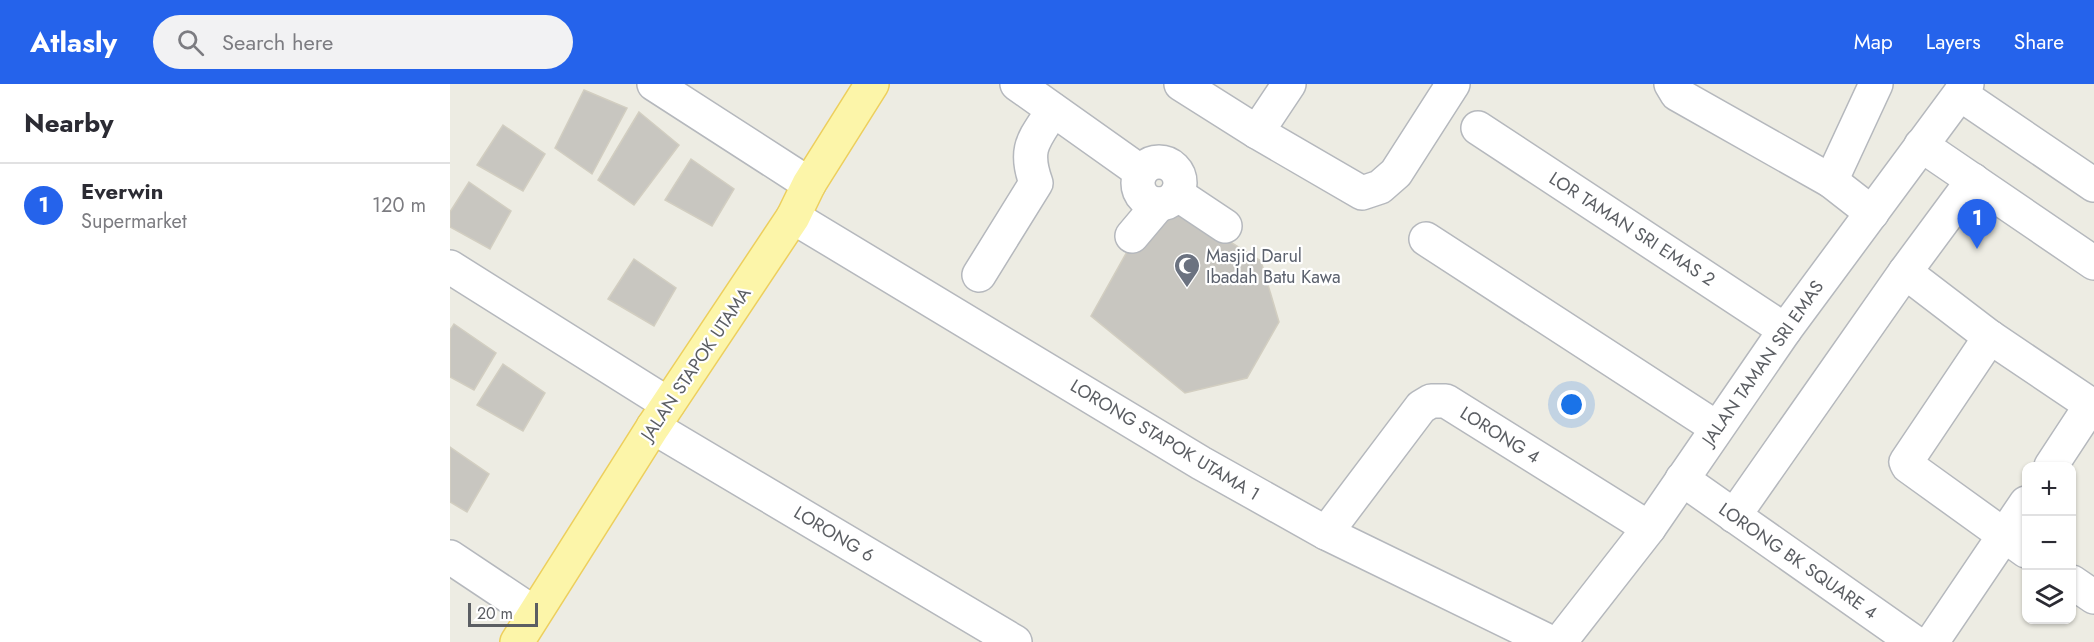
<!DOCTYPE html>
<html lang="en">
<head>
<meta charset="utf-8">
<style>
  :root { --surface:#fff; --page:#f2f2f3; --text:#2b2b33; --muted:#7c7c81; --line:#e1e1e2; --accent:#2563eb }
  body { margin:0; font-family:Jost,sans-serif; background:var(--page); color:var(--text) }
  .controls { position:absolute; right:18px; bottom:18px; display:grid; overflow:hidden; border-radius:12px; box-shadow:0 2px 4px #0004 }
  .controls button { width:54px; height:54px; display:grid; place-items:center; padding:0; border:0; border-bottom:2px solid var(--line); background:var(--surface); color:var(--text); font:30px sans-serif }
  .scale { position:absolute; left:18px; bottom:15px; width:70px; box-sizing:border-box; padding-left:6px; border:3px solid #5b5e63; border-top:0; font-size:16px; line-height:21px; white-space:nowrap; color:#5b5e63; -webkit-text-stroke:4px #fff; paint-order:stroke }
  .you { position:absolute; left:1122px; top:321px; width:21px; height:21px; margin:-15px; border:4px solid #fff; border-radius:50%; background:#1a73e8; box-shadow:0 0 0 9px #1a73e833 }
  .badge { display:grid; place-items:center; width:39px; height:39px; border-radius:50%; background:var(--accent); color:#fff; font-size:20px; font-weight:700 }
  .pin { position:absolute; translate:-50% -50px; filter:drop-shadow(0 2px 3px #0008) }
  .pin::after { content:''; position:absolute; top:32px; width:21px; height:18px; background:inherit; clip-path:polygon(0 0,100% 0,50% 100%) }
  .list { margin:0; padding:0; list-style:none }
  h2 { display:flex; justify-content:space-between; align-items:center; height:78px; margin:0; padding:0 24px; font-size:26px }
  h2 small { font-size:20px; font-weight:400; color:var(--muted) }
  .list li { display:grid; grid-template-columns:39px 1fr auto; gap:18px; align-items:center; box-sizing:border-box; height:84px; padding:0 24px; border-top:2px solid var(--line) }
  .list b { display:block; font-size:22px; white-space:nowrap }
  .list p { margin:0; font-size:20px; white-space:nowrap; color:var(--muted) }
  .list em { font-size:20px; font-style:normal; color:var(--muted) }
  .icon { flex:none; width:33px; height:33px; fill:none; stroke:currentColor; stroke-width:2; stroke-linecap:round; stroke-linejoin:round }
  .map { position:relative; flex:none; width:1644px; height:558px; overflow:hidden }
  header { display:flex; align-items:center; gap:36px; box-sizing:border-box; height:84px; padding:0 30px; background:var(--accent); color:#fff }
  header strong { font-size:28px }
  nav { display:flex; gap:33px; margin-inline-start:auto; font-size:21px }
  .search { width:420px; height:54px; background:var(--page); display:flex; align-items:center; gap:15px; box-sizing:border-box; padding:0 21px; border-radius:33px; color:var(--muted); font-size:22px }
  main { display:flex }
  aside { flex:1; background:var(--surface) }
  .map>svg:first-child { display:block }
  .building { fill:#c8c6c0; stroke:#d2cec1; stroke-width:1.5 }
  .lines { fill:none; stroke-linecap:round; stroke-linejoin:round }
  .minor-casing { stroke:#b5b8bd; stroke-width:36 }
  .major-casing { stroke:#edcf5d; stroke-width:36 }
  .minor { stroke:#fff; stroke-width:33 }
  .major { stroke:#fcf5a9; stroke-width:33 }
  .labels { text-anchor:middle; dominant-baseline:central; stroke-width:4.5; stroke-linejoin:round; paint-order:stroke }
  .street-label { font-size:18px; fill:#5b5e63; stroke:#fff }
  .worship-label { font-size:18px; fill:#5b616d; stroke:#fff; text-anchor:start }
</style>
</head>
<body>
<header>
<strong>Atlasly</strong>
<div class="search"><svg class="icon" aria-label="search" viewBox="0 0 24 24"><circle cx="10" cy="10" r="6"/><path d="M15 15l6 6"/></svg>Search here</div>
<nav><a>Map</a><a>Layers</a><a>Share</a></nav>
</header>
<main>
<aside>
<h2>Nearby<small></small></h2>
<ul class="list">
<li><span class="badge">1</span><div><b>Everwin</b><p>Supermarket</p></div><em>120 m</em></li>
</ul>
</aside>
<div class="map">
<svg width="1644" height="558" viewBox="0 0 1644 558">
  <rect width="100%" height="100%" fill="#edece3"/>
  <g class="building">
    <polygon points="134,6 177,24 142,90 105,64"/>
    <polygon points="189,28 229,61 184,121 148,96"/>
    <polygon points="53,41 95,70 73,107 27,81"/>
    <polygon points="241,75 284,105 262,142 215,116"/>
    <polygon points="19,98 61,127 40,165 0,143 0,128"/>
    <polygon points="732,128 811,177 829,238 797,294 735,309 641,232 683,157"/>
    <polygon points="184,175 226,204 204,242 158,215"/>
    <polygon points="4,240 46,269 24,306 0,293 0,246"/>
    <polygon points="53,280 95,309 73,347 27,321"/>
    <polygon points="0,363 39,390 17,428 0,418"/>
  </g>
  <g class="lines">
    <defs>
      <g id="minor">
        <polyline points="204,0 359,100"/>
        <polyline points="567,0 691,88"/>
        <polyline points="731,0 807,48"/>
        <polyline points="839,0 807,48 912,109 930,103 946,89 1003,0"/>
        <polyline points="1221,0 1227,10 1381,97 1422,129"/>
        <polyline points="1510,10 1644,101"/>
        <polyline points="1028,44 1335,246"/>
        <polyline points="1471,61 1644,179"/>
        <circle cx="709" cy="99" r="21"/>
        <polyline points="1381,97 1426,0"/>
        <polyline points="727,110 775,142"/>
        <polyline points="343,133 751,379 876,449 1100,558"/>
        <polyline points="682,152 709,120"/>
        <polyline points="976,155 1267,344"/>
        <polyline points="0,183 218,320"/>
        <polyline points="1455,188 1540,253 1644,323"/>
        <path d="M529 191 586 99C573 63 585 55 603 26"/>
        <polyline points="1540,253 1456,378 1458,382 1576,467"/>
        <polyline points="203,343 565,558"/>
        <polyline points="1601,382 1641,321"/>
        <polyline points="1232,395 1464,558"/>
        <polyline points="1284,432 1455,188 1523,96"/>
        <polyline points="876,449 971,323 981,317 996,317 1199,444"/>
        <polyline points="0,473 84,529"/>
        <polyline points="1622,498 1644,513"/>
        <polyline points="1110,558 1199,444 1335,246 1517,0"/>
        <polyline points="1482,558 1576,419"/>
      </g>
      <polyline id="major" points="67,558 203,343 343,133 359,100 422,0"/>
    </defs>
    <use href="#minor" class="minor-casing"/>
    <use href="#major" class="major-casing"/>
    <use href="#minor" class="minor"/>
    <use href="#major" class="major"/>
  </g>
  <defs>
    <symbol id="mosque-pin" viewBox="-11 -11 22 30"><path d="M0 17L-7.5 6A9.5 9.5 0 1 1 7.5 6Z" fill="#6b7280" stroke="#fff"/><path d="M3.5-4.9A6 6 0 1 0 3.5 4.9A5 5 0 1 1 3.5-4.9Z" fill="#fff"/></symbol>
  </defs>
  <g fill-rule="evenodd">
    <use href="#mosque-pin" x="722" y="167" width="30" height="40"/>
  </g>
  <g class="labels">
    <g class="street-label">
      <text transform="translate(1182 145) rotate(33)">LOR TAMAN SRI EMAS 2</text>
      <text transform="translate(1313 279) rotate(-55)">JALAN TAMAN SRI EMAS</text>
      <text transform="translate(246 280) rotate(-56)">JALAN STAPOK UTAMA</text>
      <text transform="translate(1050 351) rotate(32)">LORONG 4</text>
      <text transform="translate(715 356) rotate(31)">LORONG STAPOK UTAMA 1</text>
      <text transform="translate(384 450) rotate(31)">LORONG 6</text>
      <text transform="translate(1348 477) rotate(35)">LORONG BK SQUARE 4</text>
    </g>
    <g class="worship-label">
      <text x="756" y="172">Masjid Darul<tspan x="756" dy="21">Ibadah Batu Kawa</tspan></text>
    </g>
  </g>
</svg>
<div class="controls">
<button>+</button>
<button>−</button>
<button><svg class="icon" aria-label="layers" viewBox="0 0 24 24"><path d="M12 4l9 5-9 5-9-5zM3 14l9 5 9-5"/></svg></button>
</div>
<div class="scale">20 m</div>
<div class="you"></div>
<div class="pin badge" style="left:1527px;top:165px">1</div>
</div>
</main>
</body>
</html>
